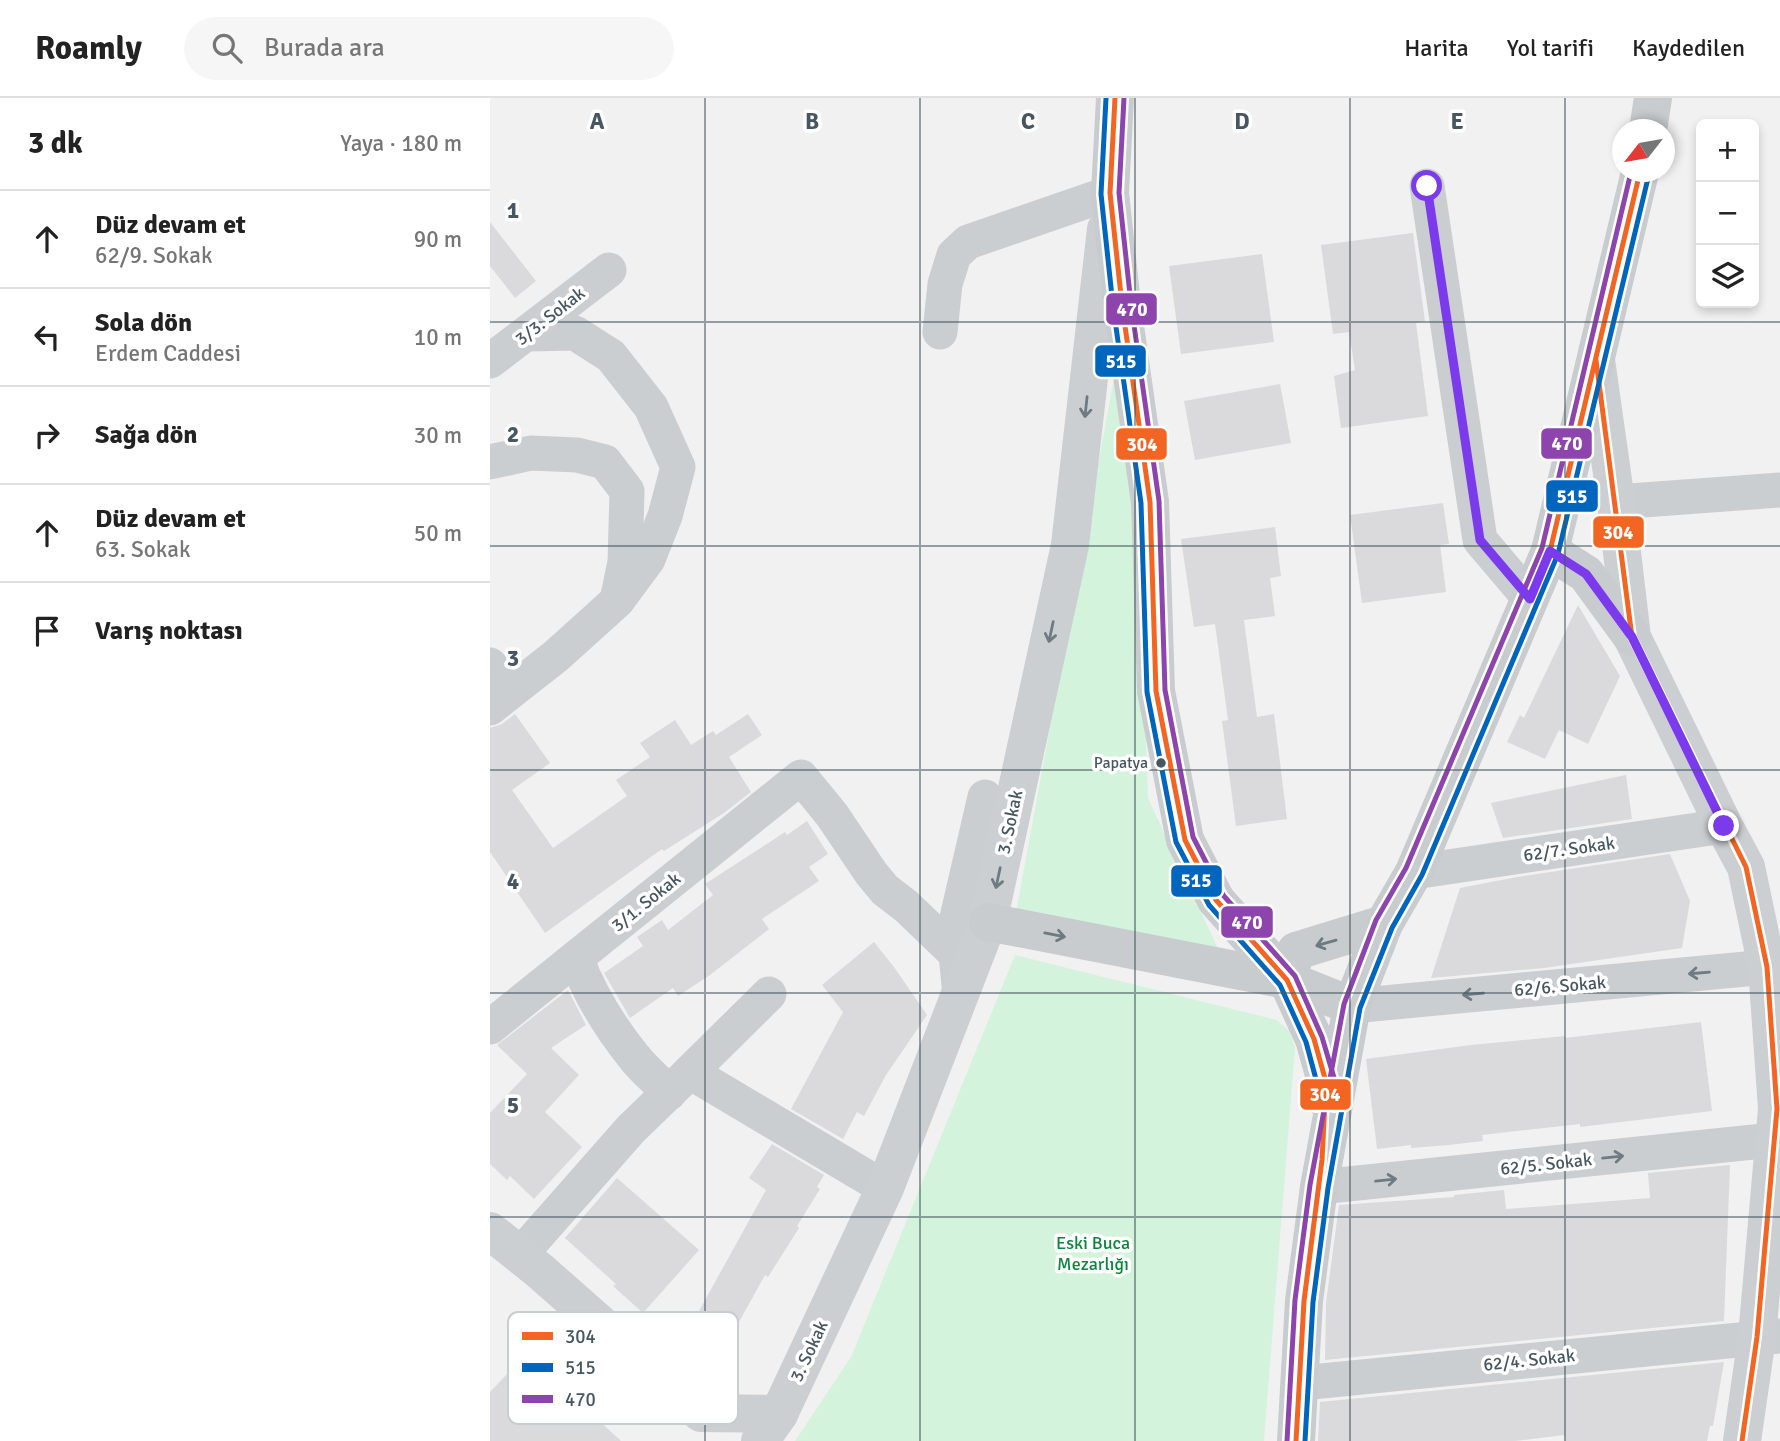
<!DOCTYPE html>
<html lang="tr">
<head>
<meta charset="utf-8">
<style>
  :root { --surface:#fff; --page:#f6f6f6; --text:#222; --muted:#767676; --line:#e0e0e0 }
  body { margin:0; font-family:Signika,sans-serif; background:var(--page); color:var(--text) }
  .controls { position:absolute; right:21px; top:21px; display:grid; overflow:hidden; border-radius:10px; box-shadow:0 4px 10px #0003 }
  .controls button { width:63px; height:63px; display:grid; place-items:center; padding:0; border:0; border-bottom:2px solid var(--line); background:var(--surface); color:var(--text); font:35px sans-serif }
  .compass { position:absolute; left:1122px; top:21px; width:63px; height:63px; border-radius:50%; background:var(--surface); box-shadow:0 4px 10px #0003; rotate:239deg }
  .stop { position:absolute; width:21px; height:21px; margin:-16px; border:5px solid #7c3aed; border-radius:50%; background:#fff }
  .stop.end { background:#7c3aed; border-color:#fff; box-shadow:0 2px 7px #0008 }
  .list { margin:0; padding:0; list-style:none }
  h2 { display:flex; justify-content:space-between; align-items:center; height:91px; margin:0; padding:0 28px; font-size:30px }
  h2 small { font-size:23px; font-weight:400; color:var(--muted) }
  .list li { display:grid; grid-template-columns:46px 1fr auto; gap:21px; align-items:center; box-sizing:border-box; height:98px; padding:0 28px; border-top:2px solid var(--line) }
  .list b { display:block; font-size:26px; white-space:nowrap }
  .list p { margin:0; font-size:23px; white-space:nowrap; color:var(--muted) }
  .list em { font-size:23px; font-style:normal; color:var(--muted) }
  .icon { flex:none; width:38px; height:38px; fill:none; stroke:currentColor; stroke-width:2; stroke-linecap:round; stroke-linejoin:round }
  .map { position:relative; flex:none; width:1290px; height:1343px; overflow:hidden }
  header { display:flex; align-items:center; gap:42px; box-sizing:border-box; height:98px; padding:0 35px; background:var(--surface); border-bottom:2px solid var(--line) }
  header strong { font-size:33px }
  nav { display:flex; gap:38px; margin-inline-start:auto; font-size:24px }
  .search { width:490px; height:63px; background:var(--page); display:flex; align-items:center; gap:18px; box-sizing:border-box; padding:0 24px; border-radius:38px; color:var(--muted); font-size:26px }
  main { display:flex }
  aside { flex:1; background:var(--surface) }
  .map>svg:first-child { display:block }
  .green { fill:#d4f3dc }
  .building { fill:#dadadc }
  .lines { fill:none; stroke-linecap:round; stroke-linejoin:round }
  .street { stroke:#cbced1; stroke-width:35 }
  .secondary { stroke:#cbcfd2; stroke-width:38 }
  .primary { stroke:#c8cccf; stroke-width:38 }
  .bus-1-casing { stroke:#fff; stroke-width:10 }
  .bus-2-casing { stroke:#fff; stroke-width:10 }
  .bus-3-casing { stroke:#fff; stroke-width:10 }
  .bus-1 { stroke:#f26522; stroke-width:5 }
  .bus-2 { stroke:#0065bd; stroke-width:5 }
  .bus-3 { stroke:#8e44ad; stroke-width:5 }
  .oneway { stroke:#6e7b83 }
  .oneway2 { stroke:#6d7a82 }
  .route { stroke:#7c3aed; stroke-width:9 }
  .grid { fill:none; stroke:#465761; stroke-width:2; stroke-opacity:0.55 }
  .bus-dot { fill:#465761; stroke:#fff; stroke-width:2.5 }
  .labels { text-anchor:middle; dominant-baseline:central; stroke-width:7; stroke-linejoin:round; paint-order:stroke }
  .bus-label { font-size:16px; fill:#465761; stroke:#fff; text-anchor:end }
  .street-label { font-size:18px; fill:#465761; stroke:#fff }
  .park-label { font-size:18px; fill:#0c863c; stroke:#fff }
  .key { fill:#fff; stroke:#c8cdd0; stroke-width:2 }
  .key-label { font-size:19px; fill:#465761 }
  .grid-label { font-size:23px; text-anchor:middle; font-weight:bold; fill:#465761; stroke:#fff; stroke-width:7; stroke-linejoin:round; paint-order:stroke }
  .line-badge { stroke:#fff; stroke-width:2.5 }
  .badge-label { font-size:19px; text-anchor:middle; font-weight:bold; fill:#fff }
</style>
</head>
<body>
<header>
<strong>Roamly</strong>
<div class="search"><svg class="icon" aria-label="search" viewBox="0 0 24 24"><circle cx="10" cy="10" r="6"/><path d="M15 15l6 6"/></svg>Burada ara</div>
<nav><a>Harita</a><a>Yol tarifi</a><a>Kaydedilen</a></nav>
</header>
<main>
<aside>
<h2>3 dk<small>Yaya · 180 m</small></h2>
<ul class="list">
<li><svg class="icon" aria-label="ahead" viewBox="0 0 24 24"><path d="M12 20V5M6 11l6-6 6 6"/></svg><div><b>Düz devam et</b><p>62/9. Sokak</p></div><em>90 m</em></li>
<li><svg class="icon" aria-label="left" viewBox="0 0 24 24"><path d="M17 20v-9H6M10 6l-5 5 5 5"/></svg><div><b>Sola dön</b><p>Erdem Caddesi</p></div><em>10 m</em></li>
<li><svg class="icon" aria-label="right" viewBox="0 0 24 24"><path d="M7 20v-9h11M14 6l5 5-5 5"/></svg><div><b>Sağa dön</b></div><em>30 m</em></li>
<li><svg class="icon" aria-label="ahead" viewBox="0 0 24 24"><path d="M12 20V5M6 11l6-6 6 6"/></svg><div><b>Düz devam et</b><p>63. Sokak</p></div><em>50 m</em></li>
<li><svg class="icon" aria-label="arrive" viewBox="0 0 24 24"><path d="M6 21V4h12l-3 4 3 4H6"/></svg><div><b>Varış noktası</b></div></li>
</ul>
</aside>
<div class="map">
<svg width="1290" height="1343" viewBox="0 0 1290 1343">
  <rect width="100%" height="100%" fill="#f2f1f1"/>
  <g class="green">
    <polygon points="624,280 650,463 658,700 731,857 525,820"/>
    <polygon points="525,857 787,922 800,934 805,950 774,1343 305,1343 361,1259"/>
  </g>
  <g class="building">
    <polygon points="0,124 46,183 25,200 0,168"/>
    <polygon points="923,135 935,223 926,225 938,318 851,330 844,278 865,272 859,234 843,236 831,147"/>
    <polygon points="772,156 784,244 691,256 679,168"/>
    <polygon points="790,286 801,345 705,362 694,303"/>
    <polygon points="953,405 959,446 950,447 956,494 872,505 860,417"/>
    <polygon points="785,429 791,478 780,480 785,518 754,522 767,619 784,616 797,721 746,728 732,623 738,622 725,526 704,529 691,441"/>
    <polygon points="1088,507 1130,578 1098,646 1069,632 1055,661 1017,644 1030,617 1034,620"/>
    <polygon points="25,616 60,665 22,692 63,750 137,698 126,682 160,659 150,645 185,622 201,647 223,633 226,637 258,616 272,637 239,659 261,694 234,715 174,753 172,751 55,835 0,754 0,630 12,626"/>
    <polygon points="1136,677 1142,721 1013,740 1001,705"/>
    <polygon points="317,723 338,756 319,769 329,783 272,821 279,831 220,877 188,898 183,890 140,920 114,875 153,848 147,839 172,822 178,832 223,797 215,786 295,734 297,737"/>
    <polygon points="1180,756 1200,803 1192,850 1054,870 941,880 970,790 1027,779"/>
    <polygon points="384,844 404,869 437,917 396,977 374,1018 367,1014 353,1041 301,1011 353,914 332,887"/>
    <polygon points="78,892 96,927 61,950 89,977 55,1014 92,1049 44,1101 20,1078 17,1082 0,1066 0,1015 37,976 7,947"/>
    <polygon points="1211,924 1222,1013 1090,1029 1090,1026 992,1037 993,1043 959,1047 921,1050 921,1047 887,1051 876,961 981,947 1075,938 1075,940"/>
    <polygon points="282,1046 334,1077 327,1089 330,1091 307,1128 309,1130 278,1179 275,1177 223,1271 188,1251 276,1092 259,1080"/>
    <polygon points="1240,1067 1234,1223 835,1262 836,1205 849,1107 964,1099 964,1097 1014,1092 1016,1111 1160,1100 1158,1075"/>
    <polygon points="127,1080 209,1152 153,1215 123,1188 126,1186 75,1140"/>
    <polygon points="1234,1264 1223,1328 1220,1328 1217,1343 1075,1343 1074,1337 1025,1343 828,1343 830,1304"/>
    <polygon points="52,1270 131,1343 0,1343 0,1294 18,1275 33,1290"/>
  </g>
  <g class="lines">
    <g class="street">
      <polyline points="937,88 990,442 1040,501"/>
      <polyline points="450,234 455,186 464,157 478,144 620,95"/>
      <polyline points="0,263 119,172"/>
      <polyline points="0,364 41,355 87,357 115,364 137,393 135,464 128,498"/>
      <polyline points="1126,404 1290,392"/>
      <polyline points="0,567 21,593"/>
      <polyline points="0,610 66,558 127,503 158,461 175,418 188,369 161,309 121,258 85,235 38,236"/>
      <polyline points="924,774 1234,728"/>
      <polyline points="460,850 495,699"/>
      <path d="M86 860C100 897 119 928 144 959 154 972 168 983 179 995"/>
      <polyline points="862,908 1277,869"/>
      <polyline points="0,929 311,679 342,717 381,775 395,792 416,808 466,856 470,897"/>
      <polyline points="200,974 279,896"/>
      <polyline points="829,1089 1283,1042"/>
      <polyline points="30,1157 141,1031 200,974 395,1090"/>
      <polyline points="811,1285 1290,1238"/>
    </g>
    <g class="secondary">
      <polyline points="1106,262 1126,404 1142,539 1234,728 1256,769 1277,869 1287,1011 1267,1239 1252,1343"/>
      <polyline points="0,1133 50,1173 211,1315 289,1316"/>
      <polyline points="270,1343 289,1316 395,1090 498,824 580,447 616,131"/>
    </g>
    <g class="primary">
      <polyline points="625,0 620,95 632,207 660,404 666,593 695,742 726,802 797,882 824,941 836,984 835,1001"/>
      <polyline points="1158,32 1163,0"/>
      <polyline points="1060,453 1096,476 1142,539"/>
      <polyline points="498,824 797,882 862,908"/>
      <polyline points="797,882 806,853 894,826"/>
      <polyline points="806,1343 814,1203 829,1089 862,908 894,826 924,774 1060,453 1150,74"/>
    </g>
    <defs>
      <g id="bus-1">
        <polyline points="625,0 620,95 632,207 660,404 666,593 695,742 726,802 797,882 824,941 836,984 832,1062 814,1203 806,1343"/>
        <polyline points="1106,262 1142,539 1256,769 1277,869 1287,1011 1267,1239 1252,1343"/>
        <polyline points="1060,453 1150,74"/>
      </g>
      <g id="bus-2">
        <polyline points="616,0 611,96 623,208 651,405 657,594 686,744 719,807 790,887 816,944 827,985 826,1010"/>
        <polyline points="815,1343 823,1204 838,1090 870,910 902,830 932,777 1068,456 1159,76"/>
      </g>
      <g id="bus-3">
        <polyline points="634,0 629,95 641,206 669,403 675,592 703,739 733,797 805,878 832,939 845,983 844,1010"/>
        <polyline points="797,1343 805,1202 820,1087 854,906 886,822 916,770 1052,450 1141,74"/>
      </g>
    </defs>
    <use href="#bus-1" class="bus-1-casing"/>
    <use href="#bus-2" class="bus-2-casing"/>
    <use href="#bus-3" class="bus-3-casing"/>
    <use href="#bus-1" class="bus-1"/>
    <use href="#bus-2" class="bus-2"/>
    <use href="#bus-3" class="bus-3"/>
  </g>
  <defs><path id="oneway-shaft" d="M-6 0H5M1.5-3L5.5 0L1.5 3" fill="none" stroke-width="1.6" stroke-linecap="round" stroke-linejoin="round" transform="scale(1.75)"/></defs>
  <g class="oneway">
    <use href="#oneway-shaft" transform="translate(596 309) rotate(96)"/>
    <use href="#oneway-shaft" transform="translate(561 534) rotate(102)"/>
    <use href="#oneway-shaft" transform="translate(508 780) rotate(102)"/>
    <use href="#oneway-shaft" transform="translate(1209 875) rotate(175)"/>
    <use href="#oneway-shaft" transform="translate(983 896) rotate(175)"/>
    <use href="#oneway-shaft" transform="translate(1123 1059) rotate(-6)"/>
    <use href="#oneway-shaft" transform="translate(896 1082) rotate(-6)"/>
  </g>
  <g class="oneway2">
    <use href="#oneway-shaft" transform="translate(565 837) rotate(11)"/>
    <use href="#oneway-shaft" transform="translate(836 845) rotate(164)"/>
  </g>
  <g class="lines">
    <polyline class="route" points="937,88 990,442 1040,501 1060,453 1096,476 1142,539 1234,728"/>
  </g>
  <path class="grid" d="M215 0V1343M430 0V1343M645 0V1343M860 0V1343M1075 0V1343M0 224H1290M0 448H1290M0 672H1290M0 895H1290M0 1119H1290"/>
  <circle class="bus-dot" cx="671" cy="665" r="6"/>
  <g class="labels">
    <g class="bus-label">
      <text x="658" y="665">Papatya</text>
    </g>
    <g class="street-label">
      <text transform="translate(60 218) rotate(-38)">3/3. Sokak</text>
      <text transform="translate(520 724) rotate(-78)">3. Sokak</text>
      <text transform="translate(1079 751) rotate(-8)">62/7. Sokak</text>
      <text transform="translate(156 804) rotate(-39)">3/1. Sokak</text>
      <text transform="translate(1070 888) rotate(-5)">62/6. Sokak</text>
      <text transform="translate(1056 1066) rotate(-6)">62/5. Sokak</text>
      <text transform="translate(319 1253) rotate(-65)">3. Sokak</text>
      <text transform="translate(1039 1262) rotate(-6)">62/4. Sokak</text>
    </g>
    <g class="park-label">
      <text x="603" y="1145">Eski Buca<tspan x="603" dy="21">Mezarlığı</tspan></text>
    </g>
  </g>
  <rect x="18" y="1214" width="230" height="112" rx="10" class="key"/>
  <rect x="32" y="1234" width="31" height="8" fill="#f26522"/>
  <rect x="32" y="1265" width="31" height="9" fill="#0065bd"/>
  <rect x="32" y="1297" width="31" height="8" fill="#8e44ad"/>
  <g class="key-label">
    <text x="75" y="1245">304</text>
    <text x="75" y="1276">515</text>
    <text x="75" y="1308">470</text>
  </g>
  <g class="grid-label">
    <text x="107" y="31">A</text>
    <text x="322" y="31">B</text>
    <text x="538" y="31">C</text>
    <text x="752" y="31">D</text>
    <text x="967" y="31">E</text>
    <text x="23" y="120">1</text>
    <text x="23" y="344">2</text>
    <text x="23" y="568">3</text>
    <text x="23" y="791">4</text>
    <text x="23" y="1015">5</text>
  </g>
  <g class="line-badge">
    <rect x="615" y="194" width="53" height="34" rx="7" fill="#8e44ad"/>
    <rect x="604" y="246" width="53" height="34" rx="7" fill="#0065bd"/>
    <rect x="1050" y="329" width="53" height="33" rx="7" fill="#8e44ad"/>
    <rect x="625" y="329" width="53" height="34" rx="7" fill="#f26522"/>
    <rect x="1055" y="381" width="54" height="34" rx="7" fill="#0065bd"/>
    <rect x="1102" y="417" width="53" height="34" rx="7" fill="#f26522"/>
    <rect x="680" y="766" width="53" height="34" rx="7" fill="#0065bd"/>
    <rect x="730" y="807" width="54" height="34" rx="7" fill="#8e44ad"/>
    <rect x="809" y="980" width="53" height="33" rx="7" fill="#f26522"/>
  </g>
  <g class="badge-label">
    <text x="642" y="218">470</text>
    <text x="631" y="270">515</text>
    <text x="1077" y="352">470</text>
    <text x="652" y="353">304</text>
    <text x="1082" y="405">515</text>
    <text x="1128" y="441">304</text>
    <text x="706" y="789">515</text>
    <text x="757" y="831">470</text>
    <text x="835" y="1003">304</text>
  </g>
</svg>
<div class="controls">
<button>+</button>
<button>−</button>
<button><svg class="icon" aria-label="layers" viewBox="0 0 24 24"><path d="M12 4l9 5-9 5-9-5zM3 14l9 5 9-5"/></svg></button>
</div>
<svg class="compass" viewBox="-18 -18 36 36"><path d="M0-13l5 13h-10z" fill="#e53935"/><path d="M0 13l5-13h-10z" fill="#767676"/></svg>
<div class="stop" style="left:937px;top:88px"></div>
<div class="stop end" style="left:1234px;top:728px"></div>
</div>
</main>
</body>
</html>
